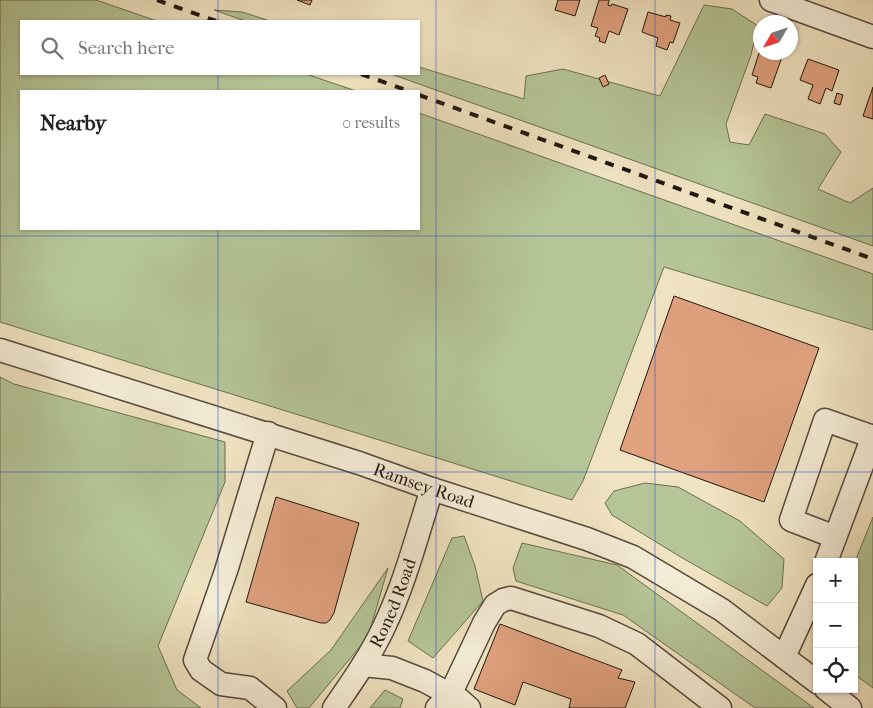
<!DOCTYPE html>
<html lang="en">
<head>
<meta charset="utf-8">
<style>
  :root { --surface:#fff; --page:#f2f2f2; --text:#222; --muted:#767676; --line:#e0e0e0 }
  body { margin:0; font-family:"IM FELL French Canon",serif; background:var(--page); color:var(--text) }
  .controls { position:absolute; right:15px; bottom:15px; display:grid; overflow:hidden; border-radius:0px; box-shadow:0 1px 4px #0004 }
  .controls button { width:45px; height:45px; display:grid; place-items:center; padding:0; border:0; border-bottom:1px solid var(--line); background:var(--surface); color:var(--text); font:25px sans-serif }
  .compass { position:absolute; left:753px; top:15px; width:45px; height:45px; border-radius:50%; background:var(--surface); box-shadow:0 1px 4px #0004; rotate:231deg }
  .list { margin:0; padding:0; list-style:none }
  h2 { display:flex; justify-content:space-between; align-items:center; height:65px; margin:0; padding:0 20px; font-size:21px }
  h2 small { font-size:16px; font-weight:400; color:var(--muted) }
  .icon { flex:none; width:28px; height:28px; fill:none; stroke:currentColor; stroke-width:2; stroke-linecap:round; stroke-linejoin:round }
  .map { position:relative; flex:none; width:873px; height:708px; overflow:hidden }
  .search { position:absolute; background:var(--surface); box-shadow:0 1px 4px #0004; left:20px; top:20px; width:400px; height:55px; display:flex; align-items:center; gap:12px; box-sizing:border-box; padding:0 18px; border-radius:0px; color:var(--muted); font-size:19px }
  .panel { position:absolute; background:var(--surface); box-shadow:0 1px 4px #0004; left:20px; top:90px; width:400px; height:140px; border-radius:0px }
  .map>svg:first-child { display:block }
  .green { fill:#b5c597; stroke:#6a6e52 }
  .building { fill:#e0a17e; stroke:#20160e }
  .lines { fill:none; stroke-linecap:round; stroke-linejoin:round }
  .minor-casing { stroke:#54493b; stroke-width:25 }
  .minor { stroke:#f5edd7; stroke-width:22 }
  .rail { stroke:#20160e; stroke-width:4; stroke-dasharray:9 9; stroke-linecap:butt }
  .grid { fill:none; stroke:#1d4ed8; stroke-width:1; stroke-opacity:0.55 }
  .labels { text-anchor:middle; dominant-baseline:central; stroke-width:4.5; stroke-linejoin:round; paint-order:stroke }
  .street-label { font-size:18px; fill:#20160e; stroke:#f5edd7 }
</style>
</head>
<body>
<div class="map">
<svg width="873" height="708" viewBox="0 0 873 708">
  <rect width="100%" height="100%" fill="#f0e3c1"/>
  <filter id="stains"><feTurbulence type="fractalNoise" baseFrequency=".004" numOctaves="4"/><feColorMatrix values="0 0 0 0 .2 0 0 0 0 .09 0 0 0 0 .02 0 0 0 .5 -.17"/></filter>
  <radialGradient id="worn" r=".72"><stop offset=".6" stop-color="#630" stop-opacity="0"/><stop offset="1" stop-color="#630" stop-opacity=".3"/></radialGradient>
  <g class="green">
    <polygon points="0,0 96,0 157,21 21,21 21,74 306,74 356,91 21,91 21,229 419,229 419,113 873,274 873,330 664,267 583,481 572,500 0,322"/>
    <polygon points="704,5 732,9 758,26 751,55 726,124 730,142 749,145 765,114 825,134 841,152 818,189 850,203 873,188 873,246 391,74 419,74 419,67 524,99 526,76 563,69 660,96"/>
    <polygon points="214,10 242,12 270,21 245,21"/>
    <polygon points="0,377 14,384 225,442 225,482 158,646 177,690 201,708 0,708"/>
    <polygon points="645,483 678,487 740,521 784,559 782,588 767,606 684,559 612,515 605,503 614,491"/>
    <polygon points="873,517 873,688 854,674 854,564"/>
    <polygon points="464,536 475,566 483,601 433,658 408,641 452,538"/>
    <polygon points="522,543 617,565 814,708 755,708 623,615 516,581 513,568"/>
    <polygon points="388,568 368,637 309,708 297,708 287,691 331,650"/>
    <polygon points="385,690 403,699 400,708 370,708"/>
  </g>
  <g class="building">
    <polygon points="297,0 312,0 310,5"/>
    <polygon points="558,0 580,0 575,16 555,10"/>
    <polygon points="599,0 609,0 608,5 611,6 612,4 628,9 619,35 609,31 605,43 599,41 600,38 595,36 598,28 591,26"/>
    <polygon points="648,12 666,17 666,15 671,16 670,20 680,23 673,43 670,42 667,50 656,46 658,38 642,32"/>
    <polygon points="768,52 782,57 771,88 756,83 758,77 752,75 759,53 767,56"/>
    <polygon points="808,59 839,70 832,91 826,88 820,104 808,99 813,85 800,80"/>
    <polygon points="605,75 609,84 603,87 599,78"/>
    <polygon points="873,87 873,119 863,116"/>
    <polygon points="837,93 843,95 840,105 834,103"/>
    <polygon points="674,296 819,348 764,502 620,450"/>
    <polygon points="276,497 359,523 334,613 330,620 326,623 321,623 246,602"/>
    <polygon points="500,624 622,670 618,678 635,682 625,708 569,708 571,699 523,682 515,705 474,689"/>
  </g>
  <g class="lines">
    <defs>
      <g id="minor">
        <polyline points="771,0 873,37"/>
        <path id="s1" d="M0 350 359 463 432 489 587 539 633 557 722 610 817 682"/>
        <polyline points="268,433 226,571 195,660 201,670 221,684 250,688 275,708"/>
        <polyline points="835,537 791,520 825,420 873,437"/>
        <polyline points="826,562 873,436"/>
        <polyline points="784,657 817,585"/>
        <polyline points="363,665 392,668 425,681 460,700 469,708"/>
        <polyline points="826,689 850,708"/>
        <path id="s2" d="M334 708C352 682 371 655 384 627 405 583 417 535 432 489"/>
        <polyline points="437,708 450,695 484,623 495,605 503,600 511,598 599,626 637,644 720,708"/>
      </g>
    </defs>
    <use href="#minor" class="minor-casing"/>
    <use href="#minor" class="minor"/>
    <g class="rail">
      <polyline points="157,0 216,21"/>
      <polyline points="361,74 409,91"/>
      <polyline points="419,95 873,259"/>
    </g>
  </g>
  <path class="grid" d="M218 0V21M436 0V708M655 0V708M218 74V91M218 229V708M0 236H873M0 472H873"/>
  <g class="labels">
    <g class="street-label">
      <text stroke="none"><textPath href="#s1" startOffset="445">Ramsey Road</textPath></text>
      <text stroke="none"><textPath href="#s2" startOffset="121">Roned Road</textPath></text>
    </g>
  </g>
  <rect width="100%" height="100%" filter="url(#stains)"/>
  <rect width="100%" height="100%" fill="url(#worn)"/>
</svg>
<div class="controls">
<button>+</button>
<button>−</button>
<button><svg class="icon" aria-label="locate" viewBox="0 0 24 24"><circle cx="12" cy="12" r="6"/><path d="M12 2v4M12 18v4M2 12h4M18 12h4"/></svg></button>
</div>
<svg class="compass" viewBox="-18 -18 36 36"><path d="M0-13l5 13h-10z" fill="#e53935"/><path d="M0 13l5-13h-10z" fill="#767676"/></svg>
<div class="search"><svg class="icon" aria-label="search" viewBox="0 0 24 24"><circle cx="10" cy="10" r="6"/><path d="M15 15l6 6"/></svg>Search here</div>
<section class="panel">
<h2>Nearby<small>0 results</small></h2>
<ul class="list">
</ul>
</section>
</div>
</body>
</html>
